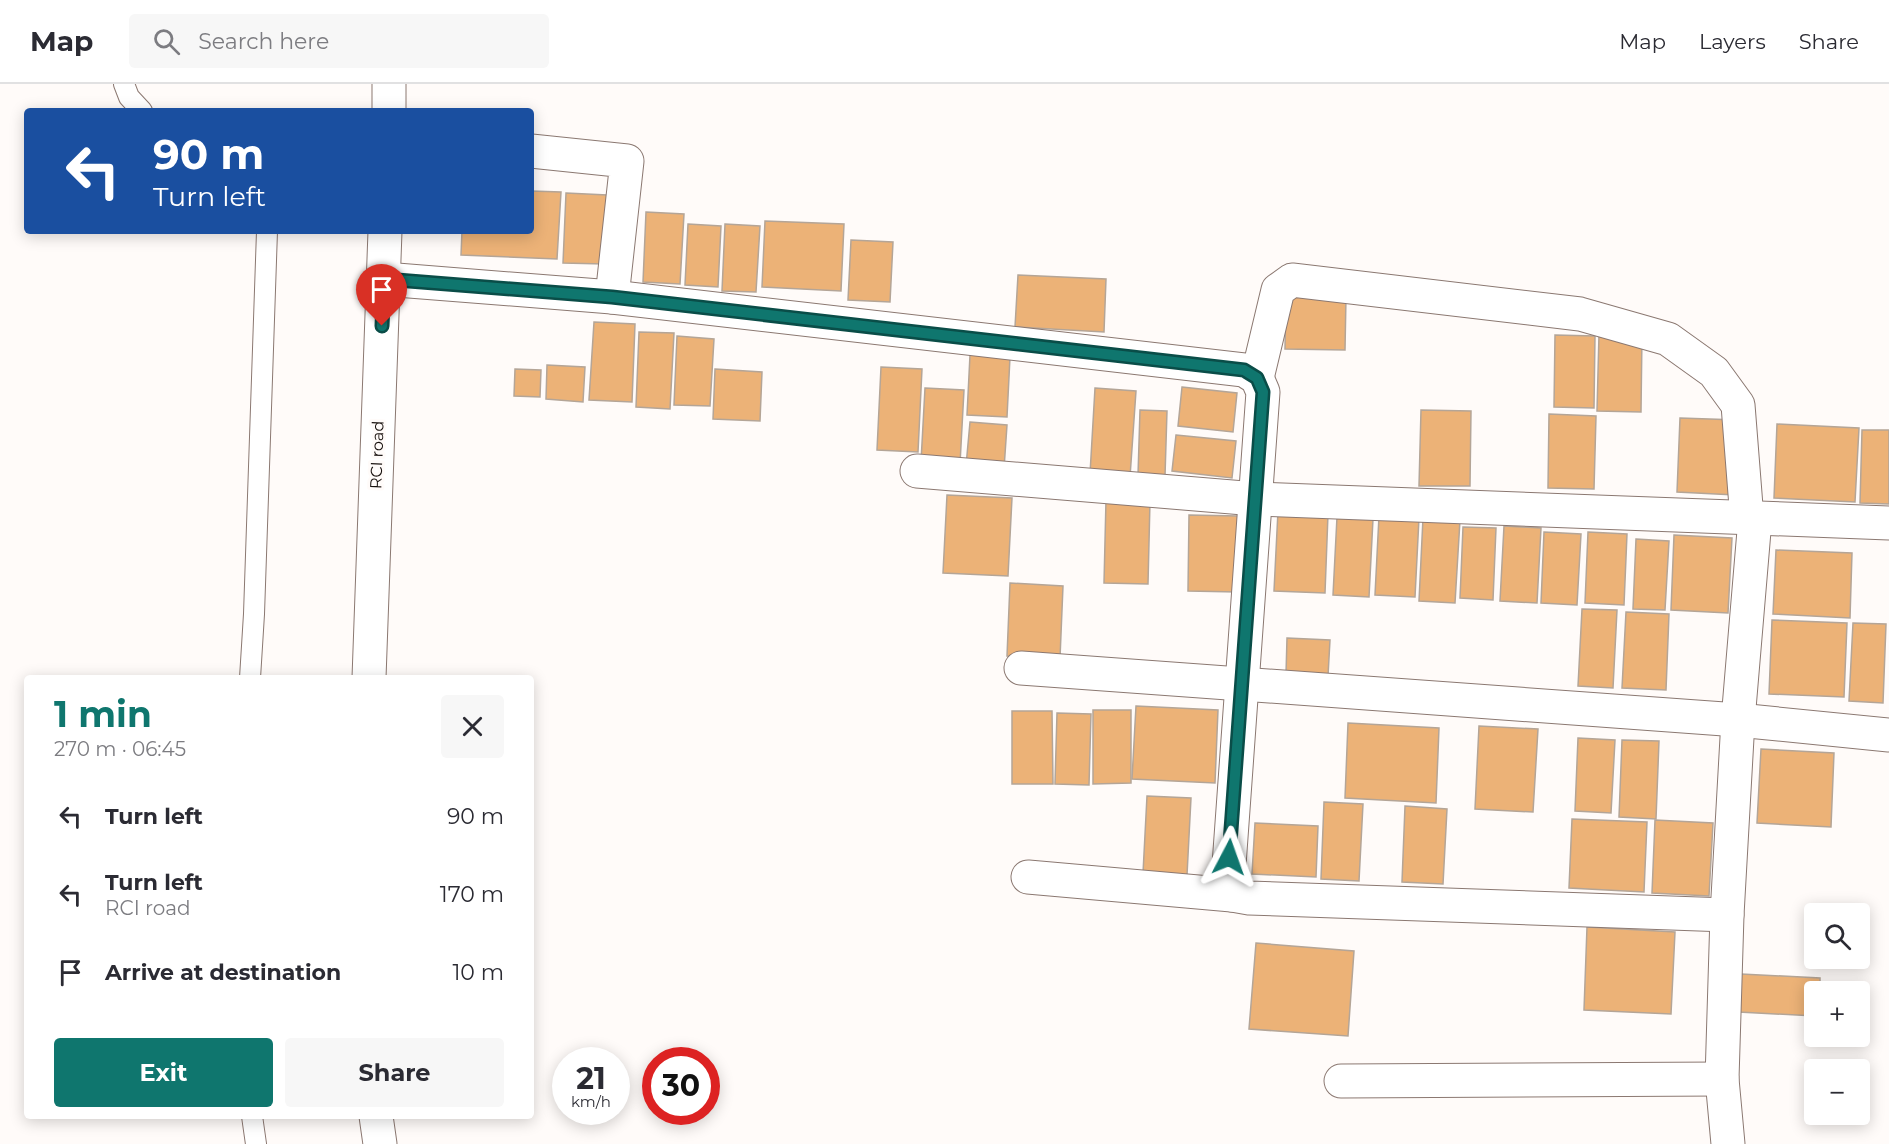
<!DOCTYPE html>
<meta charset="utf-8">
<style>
:root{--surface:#fff;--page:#f7f7f7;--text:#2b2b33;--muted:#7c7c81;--line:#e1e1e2;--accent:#0f766e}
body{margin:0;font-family:Montserrat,sans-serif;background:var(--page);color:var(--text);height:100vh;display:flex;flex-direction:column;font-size:22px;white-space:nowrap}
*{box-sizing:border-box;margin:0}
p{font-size:20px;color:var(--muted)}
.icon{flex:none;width:33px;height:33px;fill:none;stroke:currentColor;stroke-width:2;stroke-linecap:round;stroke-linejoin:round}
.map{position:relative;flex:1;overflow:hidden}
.sheet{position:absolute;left:24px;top:591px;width:510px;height:444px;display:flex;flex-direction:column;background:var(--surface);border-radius:6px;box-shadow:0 3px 15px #0003}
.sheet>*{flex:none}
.top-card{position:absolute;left:24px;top:24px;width:510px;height:126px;border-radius:6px;box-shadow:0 3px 15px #0003;background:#1a4fa0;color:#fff;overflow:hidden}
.fabs{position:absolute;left:1804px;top:819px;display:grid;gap:12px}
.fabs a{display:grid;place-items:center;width:66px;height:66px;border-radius:6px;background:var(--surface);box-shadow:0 3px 15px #0003;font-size:30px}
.speed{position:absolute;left:552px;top:963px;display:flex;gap:12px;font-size:30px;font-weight:700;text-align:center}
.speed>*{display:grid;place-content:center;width:78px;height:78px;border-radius:50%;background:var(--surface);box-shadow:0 3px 15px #0003;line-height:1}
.speed small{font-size:15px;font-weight:400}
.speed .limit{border:9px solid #d22;background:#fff;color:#111}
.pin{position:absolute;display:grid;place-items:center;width:51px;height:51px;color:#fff;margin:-62px -26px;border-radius:50% 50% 50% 0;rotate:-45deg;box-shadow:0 0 6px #0007}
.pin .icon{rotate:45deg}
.me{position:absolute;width:66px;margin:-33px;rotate:4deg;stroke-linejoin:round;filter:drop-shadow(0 0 4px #0008)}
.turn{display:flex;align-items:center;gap:21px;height:126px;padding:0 30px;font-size:27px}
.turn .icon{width:78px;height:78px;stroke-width:2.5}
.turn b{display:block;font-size:42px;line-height:51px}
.round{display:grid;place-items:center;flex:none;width:63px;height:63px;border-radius:6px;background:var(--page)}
.summary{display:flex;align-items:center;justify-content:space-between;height:102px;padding:0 30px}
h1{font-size:36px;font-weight:700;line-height:45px;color:var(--accent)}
.primary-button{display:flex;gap:12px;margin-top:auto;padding:12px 30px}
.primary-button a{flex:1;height:69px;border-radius:6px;background:var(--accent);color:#fff;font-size:24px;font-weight:700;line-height:69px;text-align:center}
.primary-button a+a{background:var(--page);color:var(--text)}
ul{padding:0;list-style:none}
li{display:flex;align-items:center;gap:18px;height:78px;padding:0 30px}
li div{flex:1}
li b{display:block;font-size:22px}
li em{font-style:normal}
header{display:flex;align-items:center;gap:36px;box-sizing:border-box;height:84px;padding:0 30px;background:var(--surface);border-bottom:2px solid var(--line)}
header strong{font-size:28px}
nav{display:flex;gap:33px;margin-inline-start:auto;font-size:21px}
.search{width:420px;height:54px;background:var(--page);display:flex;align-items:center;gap:15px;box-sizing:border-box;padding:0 21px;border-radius:6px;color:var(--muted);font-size:22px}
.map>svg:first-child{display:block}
</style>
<header>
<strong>Map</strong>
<div class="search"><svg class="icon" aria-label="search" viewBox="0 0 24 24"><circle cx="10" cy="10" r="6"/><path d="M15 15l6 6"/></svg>Search here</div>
<nav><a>Map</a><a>Layers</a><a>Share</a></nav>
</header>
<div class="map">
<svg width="1889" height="1060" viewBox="0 0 1889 1060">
<rect width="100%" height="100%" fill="#fffbf9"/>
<g fill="#ecb277" stroke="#b4a597" stroke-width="1.5">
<path d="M531 107 561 108 557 175 461 171 462 147H531Z"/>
<path d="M566 109 607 111 604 180 563 179Z"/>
<path d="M646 128 684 130 680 200 643 198Z"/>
<path d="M765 137 844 140 841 207 762 203Z"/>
<path d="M688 140 721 142 718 203 685 201Z"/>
<path d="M725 140 760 142 756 208 722 207Z"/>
<path d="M851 156 893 158 890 218 848 216Z"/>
<path d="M1018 191 1106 195 1104 248 1015 243Z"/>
<path d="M1286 212 1346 213 1345 266 1285 265Z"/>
<path d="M594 238 635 240 632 318 589 316Z"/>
<path d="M639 248 674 249 670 325 636 323Z"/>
<path d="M1599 250 1642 251 1641 328 1597 327Z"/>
<path d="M1555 251 1595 252 1594 324 1554 323Z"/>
<path d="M677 252 714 255 710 322 674 321Z"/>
<path d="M970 271 1010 273 1007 333 967 331Z"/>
<path d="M547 281 585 283 583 318 546 315Z"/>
<path d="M881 283 922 285 918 368 877 366Z"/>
<path d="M515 285 541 286 540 313 514 312Z"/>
<path d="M715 285 762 288 760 337 713 335Z"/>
<path d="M1182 303 1237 309 1233 348 1178 342Z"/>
<path d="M925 304 964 306 960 380 921 378Z"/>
<path d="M1095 304 1136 307 1130 393 1090 390Z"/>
<path d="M1140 326 1167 327 1165 392 1138 391Z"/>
<path d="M1421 326 1471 327 1470 402H1419Z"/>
<path d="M1549 330 1596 332 1594 405 1548 404Z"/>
<path d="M1680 334 1738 336 1735 411 1677 408Z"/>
<path d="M970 338 1007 341 1004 385 966 382Z"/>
<path d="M1777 340 1859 344 1855 418 1774 414Z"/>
<path d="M1862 346H1889V420L1860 419Z"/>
<path d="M1176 351 1236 357 1232 394 1172 387Z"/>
<path d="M947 411 1012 414 1008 492 943 489Z"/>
<path d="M1106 416 1150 417 1148 500 1104 499Z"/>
<path d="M1278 427 1328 430 1325 509 1274 507Z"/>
<path d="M1189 431 1238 432 1237 508 1188 507Z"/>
<path d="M1379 432 1419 434 1415 513 1375 511Z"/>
<path d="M1337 433 1373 435 1369 513 1333 511Z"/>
<path d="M1423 434 1460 436 1455 519 1419 517Z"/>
<path d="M1504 442 1541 444 1537 519 1500 517Z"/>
<path d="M1463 443 1496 444 1493 516 1460 514Z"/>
<path d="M1544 448 1581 450 1577 521 1541 519Z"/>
<path d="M1588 448 1627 450 1624 521 1585 519Z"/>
<path d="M1674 451 1732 454 1728 529 1671 526Z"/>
<path d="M1636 455 1669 457 1665 526 1633 525Z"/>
<path d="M1776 466 1852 469 1850 534 1773 530Z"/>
<path d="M1010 499 1063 502 1060 574 1007 572Z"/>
<path d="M1582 525 1617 526 1613 604 1578 602Z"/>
<path d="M1626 528 1669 530 1666 606 1622 604Z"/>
<path d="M1772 536 1847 539 1844 613 1769 610Z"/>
<path d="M1853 539 1886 540 1883 619 1849 617Z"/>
<path d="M1287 554 1330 556 1328 592 1286 590Z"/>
<path d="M1136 622 1218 626 1215 699 1132 695Z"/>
<path d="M1093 626H1131V699L1093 700Z"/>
<path d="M1012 627H1052L1053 700H1012Z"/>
<path d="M1057 629 1091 630 1089 701 1055 700Z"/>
<path d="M1348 639 1439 644 1436 719 1345 714Z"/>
<path d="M1479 642 1538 645 1533 728 1475 725Z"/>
<path d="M1578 654 1615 656 1611 729 1575 727Z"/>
<path d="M1622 656 1659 657 1656 735 1619 733Z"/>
<path d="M1761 665 1834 669 1831 743 1757 739Z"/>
<path d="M1147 712 1191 714 1187 791 1143 789Z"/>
<path d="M1324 718 1363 720 1359 797 1321 795Z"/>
<path d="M1405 722 1447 725 1443 800 1402 798Z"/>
<path d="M1572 735 1647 738 1644 808 1569 804Z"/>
<path d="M1655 736 1713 739 1709 812 1652 809Z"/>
<path d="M1255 739 1318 742 1316 793 1252 790Z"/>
<path d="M1587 843 1675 848 1671 930 1584 926Z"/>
<path d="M1256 859 1354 867 1348 952 1249 945Z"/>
<path d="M1741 890 1820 894V908H1815V932L1739 928Z"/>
</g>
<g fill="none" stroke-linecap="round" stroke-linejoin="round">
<defs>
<g id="lane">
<path d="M124 0 129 13 142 27"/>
<path d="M250 594 254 530 267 147"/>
<path d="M252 1032 256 1060"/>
</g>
<g id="street">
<path d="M531 67 627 77 612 213"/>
<path d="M384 195 612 213 1244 286 1257 294 1263 308 1228 795 1232 811 1249 814 1727 831"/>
<path d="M1257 294 1278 206 1292 196 1580 230 1668 255 1714 288 1738 321 1747 435"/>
<path d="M917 387 1256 415 1889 439"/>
<path d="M1021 584 1738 636 1889 651"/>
<path d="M1028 793 1232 811"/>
<path d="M1341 997 1722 995"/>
<path d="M1728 1060 1722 995 1727 831 1738 636 1755 435"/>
</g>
<g id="secondary">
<path d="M389 27V0"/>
<path d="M369 594 385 147"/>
<path d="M376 1032 380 1060"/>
</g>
</defs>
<use href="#lane" stroke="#8b7871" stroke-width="22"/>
<use href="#street" stroke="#8b7871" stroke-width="35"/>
<use href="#secondary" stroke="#8b7871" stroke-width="35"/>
<use href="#lane" stroke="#fff" stroke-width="20"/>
<use href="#street" stroke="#fff" stroke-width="33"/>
<use href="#secondary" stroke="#fff" stroke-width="33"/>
</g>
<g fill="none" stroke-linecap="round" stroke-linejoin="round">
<defs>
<path id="route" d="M382 242 384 195 612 213 1244 286 1257 294 1263 308 1229 773"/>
</defs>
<use href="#route" stroke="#0a4d48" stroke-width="15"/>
<use href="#route" stroke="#0f766e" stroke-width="10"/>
</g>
<g text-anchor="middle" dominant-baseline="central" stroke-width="6" stroke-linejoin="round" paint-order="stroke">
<g font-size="16" fill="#160f0c" stroke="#fffbf9">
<text transform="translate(377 371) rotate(-88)">RCI road</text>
</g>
</g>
</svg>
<div class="fabs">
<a><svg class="icon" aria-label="search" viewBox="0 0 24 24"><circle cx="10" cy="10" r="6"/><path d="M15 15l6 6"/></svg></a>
<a>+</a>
<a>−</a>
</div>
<div class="speed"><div>21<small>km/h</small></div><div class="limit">30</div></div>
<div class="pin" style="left:382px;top:242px;background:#d93025"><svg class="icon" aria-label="arrive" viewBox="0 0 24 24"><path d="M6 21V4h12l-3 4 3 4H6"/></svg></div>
<svg class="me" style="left:1229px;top:773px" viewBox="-20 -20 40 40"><path d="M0-17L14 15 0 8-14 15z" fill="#0f766e" stroke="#fff" stroke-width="4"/></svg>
<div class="top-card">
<div class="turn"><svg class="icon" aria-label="left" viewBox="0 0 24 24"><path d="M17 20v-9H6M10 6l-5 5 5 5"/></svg><div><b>90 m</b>Turn left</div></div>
</div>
<section class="sheet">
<div class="summary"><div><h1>1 min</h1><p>270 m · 06:45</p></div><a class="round"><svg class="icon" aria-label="close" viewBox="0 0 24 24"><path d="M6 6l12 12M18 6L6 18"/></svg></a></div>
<ul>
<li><svg class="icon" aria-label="left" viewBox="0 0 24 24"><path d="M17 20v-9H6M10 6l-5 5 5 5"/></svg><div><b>Turn left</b></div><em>90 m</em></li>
<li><svg class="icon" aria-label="left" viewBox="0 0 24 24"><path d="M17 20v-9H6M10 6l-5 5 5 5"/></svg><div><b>Turn left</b><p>RCI road</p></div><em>170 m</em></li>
<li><svg class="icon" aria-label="arrive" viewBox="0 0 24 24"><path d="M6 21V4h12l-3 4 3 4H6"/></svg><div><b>Arrive at destination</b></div><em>10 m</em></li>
</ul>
<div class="primary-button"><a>Exit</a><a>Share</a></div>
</section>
</div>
